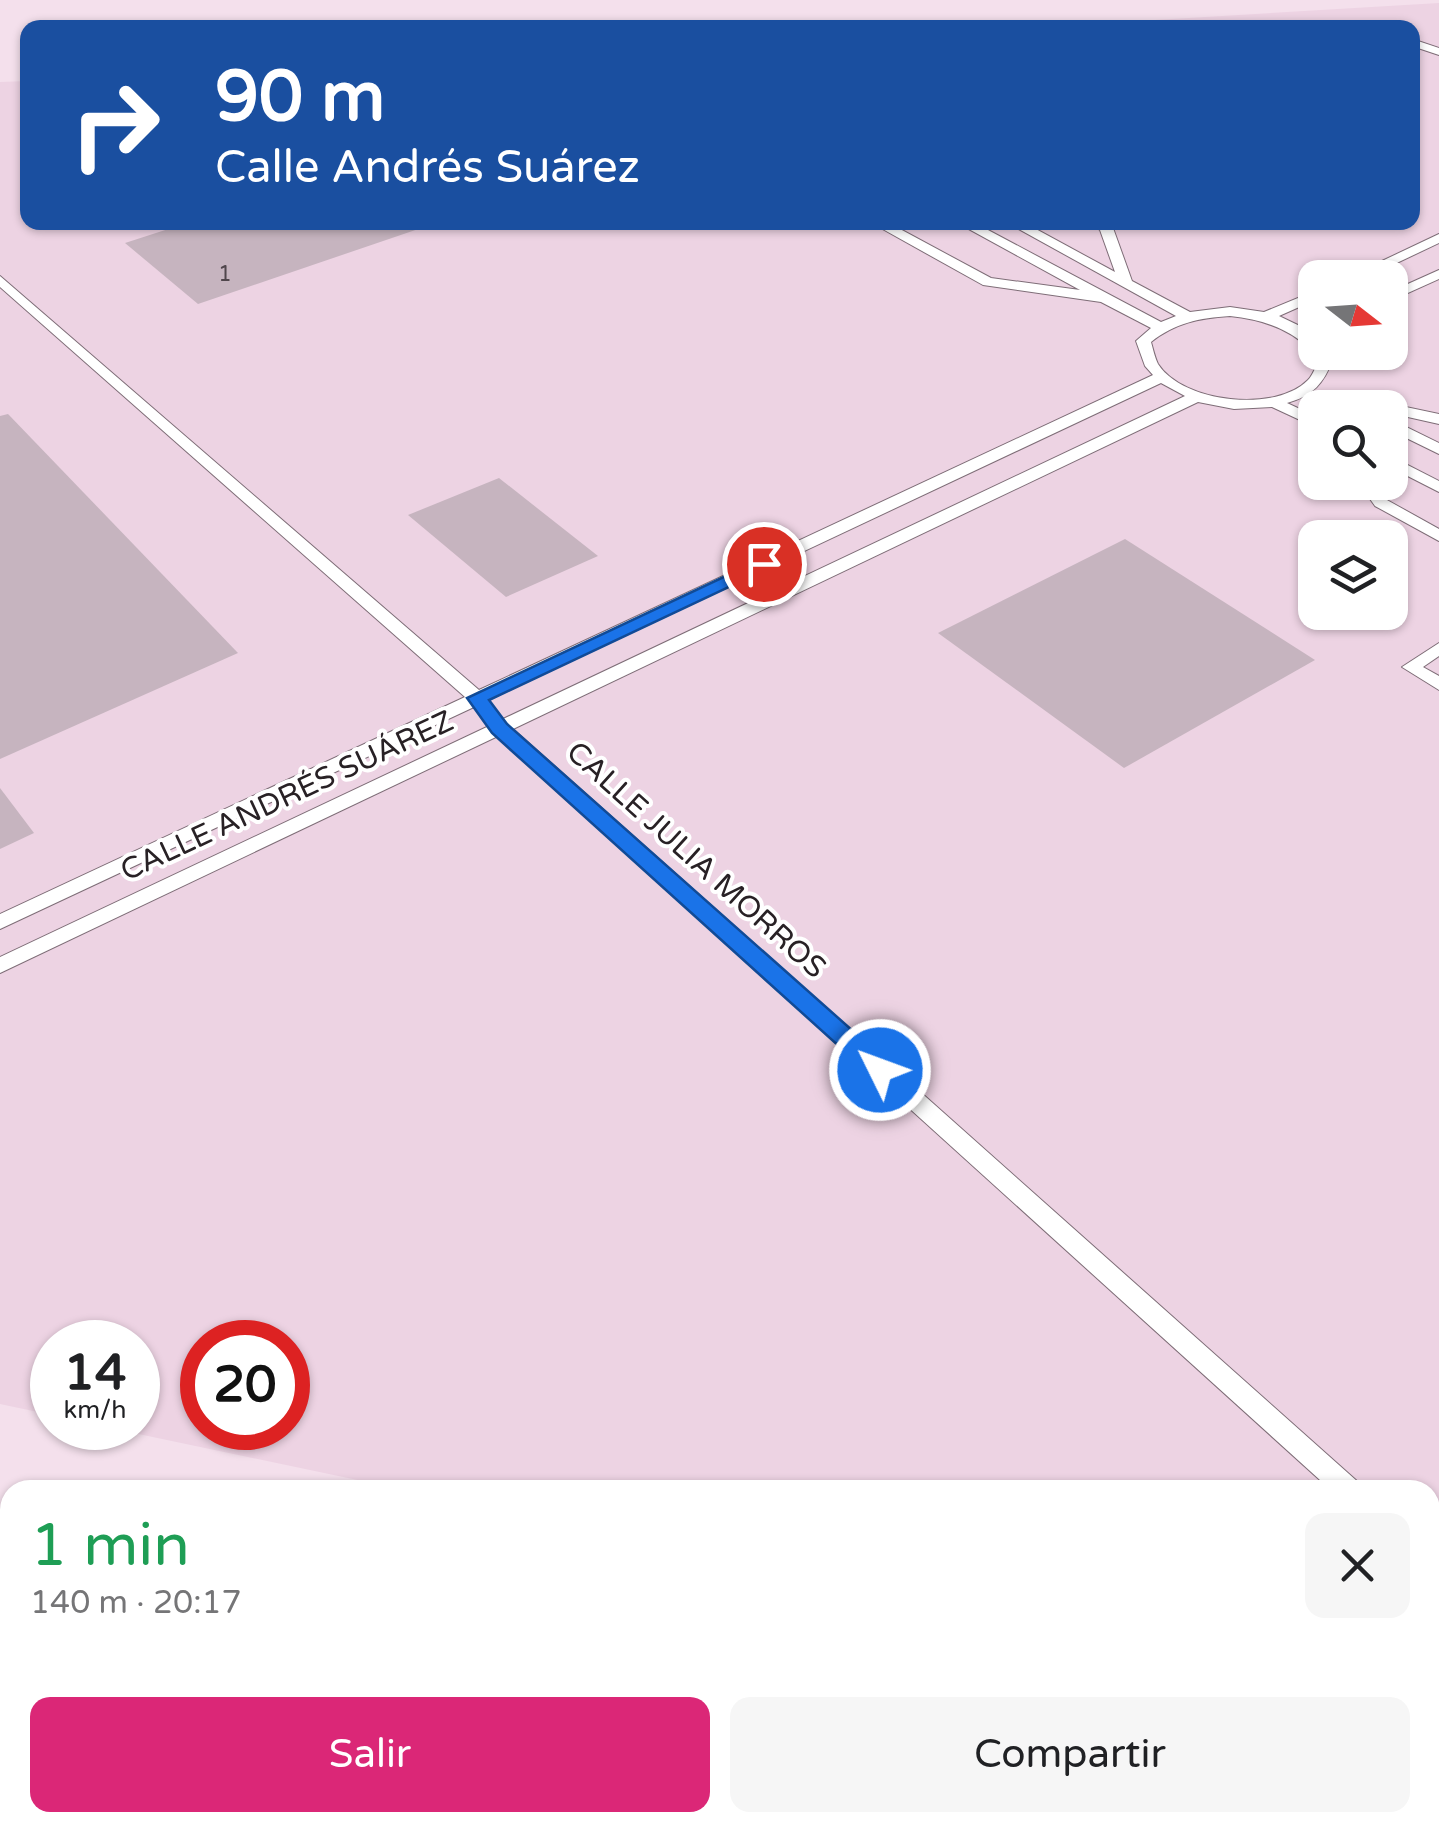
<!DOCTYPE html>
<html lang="es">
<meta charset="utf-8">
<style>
:root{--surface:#fff;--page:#f6f6f6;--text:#202124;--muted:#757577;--accent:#db2777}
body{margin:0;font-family:"Varela Round",sans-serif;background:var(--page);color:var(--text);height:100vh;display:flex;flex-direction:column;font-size:38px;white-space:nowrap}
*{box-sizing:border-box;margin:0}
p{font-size:32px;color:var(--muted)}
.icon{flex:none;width:55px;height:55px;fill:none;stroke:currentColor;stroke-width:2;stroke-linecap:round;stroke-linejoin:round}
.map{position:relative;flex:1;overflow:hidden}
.details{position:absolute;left:0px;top:1480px;width:1440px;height:352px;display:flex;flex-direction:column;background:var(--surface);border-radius:30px 30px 0 0;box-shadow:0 2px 8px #0004}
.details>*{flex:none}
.guide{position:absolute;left:20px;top:20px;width:1400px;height:210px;border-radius:20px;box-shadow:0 2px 8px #0004;background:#1a4fa0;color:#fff;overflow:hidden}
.needle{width:65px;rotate:107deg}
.fabs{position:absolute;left:1298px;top:260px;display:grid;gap:20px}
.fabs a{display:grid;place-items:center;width:110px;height:110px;border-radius:20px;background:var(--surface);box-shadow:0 2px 8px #0004;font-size:50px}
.speed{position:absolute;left:30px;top:1320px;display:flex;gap:20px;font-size:50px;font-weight:700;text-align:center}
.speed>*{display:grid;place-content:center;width:130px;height:130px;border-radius:50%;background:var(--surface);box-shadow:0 2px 8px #0004;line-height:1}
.speed small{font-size:25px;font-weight:400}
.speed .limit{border:15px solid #d22;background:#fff;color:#111}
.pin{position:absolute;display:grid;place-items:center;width:85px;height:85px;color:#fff;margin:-42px;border:5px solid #fff;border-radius:50%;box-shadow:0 2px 10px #0007}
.me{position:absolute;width:110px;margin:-55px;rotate:312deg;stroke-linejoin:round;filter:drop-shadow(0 0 8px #0008)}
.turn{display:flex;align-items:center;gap:35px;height:210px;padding:0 30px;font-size:45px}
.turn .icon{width:130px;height:130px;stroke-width:2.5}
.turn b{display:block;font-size:70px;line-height:85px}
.round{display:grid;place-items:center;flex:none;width:105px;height:105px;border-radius:20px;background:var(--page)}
.overview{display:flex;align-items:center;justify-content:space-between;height:170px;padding:0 30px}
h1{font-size:60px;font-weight:600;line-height:75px;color:#1e9e55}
.action{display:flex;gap:20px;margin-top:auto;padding:20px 30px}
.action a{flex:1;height:115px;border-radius:20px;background:var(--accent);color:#fff;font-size:40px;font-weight:600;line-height:115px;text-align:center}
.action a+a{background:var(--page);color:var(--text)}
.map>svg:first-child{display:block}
</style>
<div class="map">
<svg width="1439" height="1832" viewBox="0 0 1439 1832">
<rect width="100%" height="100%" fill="#f4e0ec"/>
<path fill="#edd3e3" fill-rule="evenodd" d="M1439 3V1709L1430 1707V1490H405L110 1428H138V1342H52V1415L0 1404V82L27 81 28 222H1412V28L1038 27ZM1315 278H1390V352H1315ZM1315 408H1390V482H1315ZM1315 538H1390V612H1315ZM202 1342H288V1428H202Z"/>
<g fill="#c6b4bf">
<path d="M190 222H436V223L198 304 125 243Z"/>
<path d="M8 414 238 653 0 759V416Z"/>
<path d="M499 478 598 556 506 597 408 515Z"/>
<path d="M1125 539 1315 660 1124 768 938 633Z"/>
<path d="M0 788 34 833 0 849Z"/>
</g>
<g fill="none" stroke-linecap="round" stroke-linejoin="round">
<defs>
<g id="service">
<path d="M1412 39 1439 48V55L1412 46Z"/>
<path d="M870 222H887L991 278 1080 290 956 222H973L1161 322 1176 316 1006 222H1023L1115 272 1100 230 1088 222H1105L1113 228 1132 281 1190 312 1230 307 1264 312 1315 291V300L1279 316 1304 328 1315 338V352H1328L1333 359C1324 383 1313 396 1287 403L1315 416V427L1272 407 1234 409 1198 402 513 729 1358 1482 1362 1490H1331L498 736 0 973V957L489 726 474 707 0 929V914L465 697 0 287V276L479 690 1153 375 1145 366 1136 341 1151 328 1101 302 983 285ZM1230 316C1268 320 1297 332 1319 359 1316 366 1313 375 1308 380 1276 413 1183 403 1158 364 1155 358 1153 349 1151 342 1175 323 1199 318 1230 316ZM1161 383 1185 396 503 719 488 700Z"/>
<path d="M1439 234V243L1365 278H1346Z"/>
<path d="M1439 270V279L1390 301V292Z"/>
<path d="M1335 392 1439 414V424L1390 413V408H1366L1330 399V393Z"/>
<path d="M1390 419 1439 443V454L1390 430Z"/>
<path d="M1390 456 1439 481V492L1390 467Z"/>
<path d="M1358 482H1374L1387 500 1439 529V541L1375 506Z"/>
<path d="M1439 643V656L1423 667 1439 676V690L1402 667Z"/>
<path d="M1430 1551 1439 1554V1583L1430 1580Z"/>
</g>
</defs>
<use href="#service" stroke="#7e6d77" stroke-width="2"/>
<use href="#service" fill="#fff" fill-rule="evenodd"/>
<defs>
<g id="rail">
<path d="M0 1547 10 1549"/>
<path d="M1251 1822 1294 1832"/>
</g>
</defs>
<use href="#rail" stroke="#6f636a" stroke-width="14"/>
<use href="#rail" stroke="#fff" stroke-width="10" stroke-dasharray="29" stroke-linecap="butt"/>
</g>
<path fill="#1a73e8" stroke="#114b97" stroke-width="2.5" d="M764 558 774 564 771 567 489 700 507 724 889 1063 892 1070 889 1076H872L492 733 467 698Z"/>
<g text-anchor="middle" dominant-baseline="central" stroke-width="8" stroke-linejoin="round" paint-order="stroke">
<g font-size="22" fill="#50464c">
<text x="225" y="274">1</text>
</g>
<g font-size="30" fill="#282125" stroke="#fff">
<text transform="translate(287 796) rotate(-25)">CALLE ANDRÉS SUÁREZ</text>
<text transform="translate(696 860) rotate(42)">CALLE JULIA MORROS</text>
</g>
</g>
</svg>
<div class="fabs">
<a><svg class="needle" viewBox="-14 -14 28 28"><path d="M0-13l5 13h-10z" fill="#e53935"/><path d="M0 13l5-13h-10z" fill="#757577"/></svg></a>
<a><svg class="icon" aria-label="search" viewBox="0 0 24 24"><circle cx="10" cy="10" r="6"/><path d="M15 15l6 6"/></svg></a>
<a><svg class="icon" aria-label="layers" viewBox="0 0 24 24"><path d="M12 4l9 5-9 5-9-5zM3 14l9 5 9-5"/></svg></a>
</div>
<div class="speed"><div>14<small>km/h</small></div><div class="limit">20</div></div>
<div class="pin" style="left:764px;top:564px;background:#d93025"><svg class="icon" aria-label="arrive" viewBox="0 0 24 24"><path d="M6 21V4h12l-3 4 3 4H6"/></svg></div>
<svg class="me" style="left:880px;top:1070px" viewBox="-20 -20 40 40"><circle r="17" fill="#1a73e8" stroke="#fff" stroke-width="3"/><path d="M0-11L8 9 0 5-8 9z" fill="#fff"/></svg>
<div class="guide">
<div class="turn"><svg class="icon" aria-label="right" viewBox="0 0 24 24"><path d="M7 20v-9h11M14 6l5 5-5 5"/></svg><div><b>90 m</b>Calle Andrés Suárez</div></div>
</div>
<section class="details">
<div class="overview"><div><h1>1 min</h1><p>140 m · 20:17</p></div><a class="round"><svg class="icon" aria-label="close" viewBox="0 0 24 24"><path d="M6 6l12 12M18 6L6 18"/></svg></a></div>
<div class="action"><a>Salir</a><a>Compartir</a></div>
</section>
</div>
